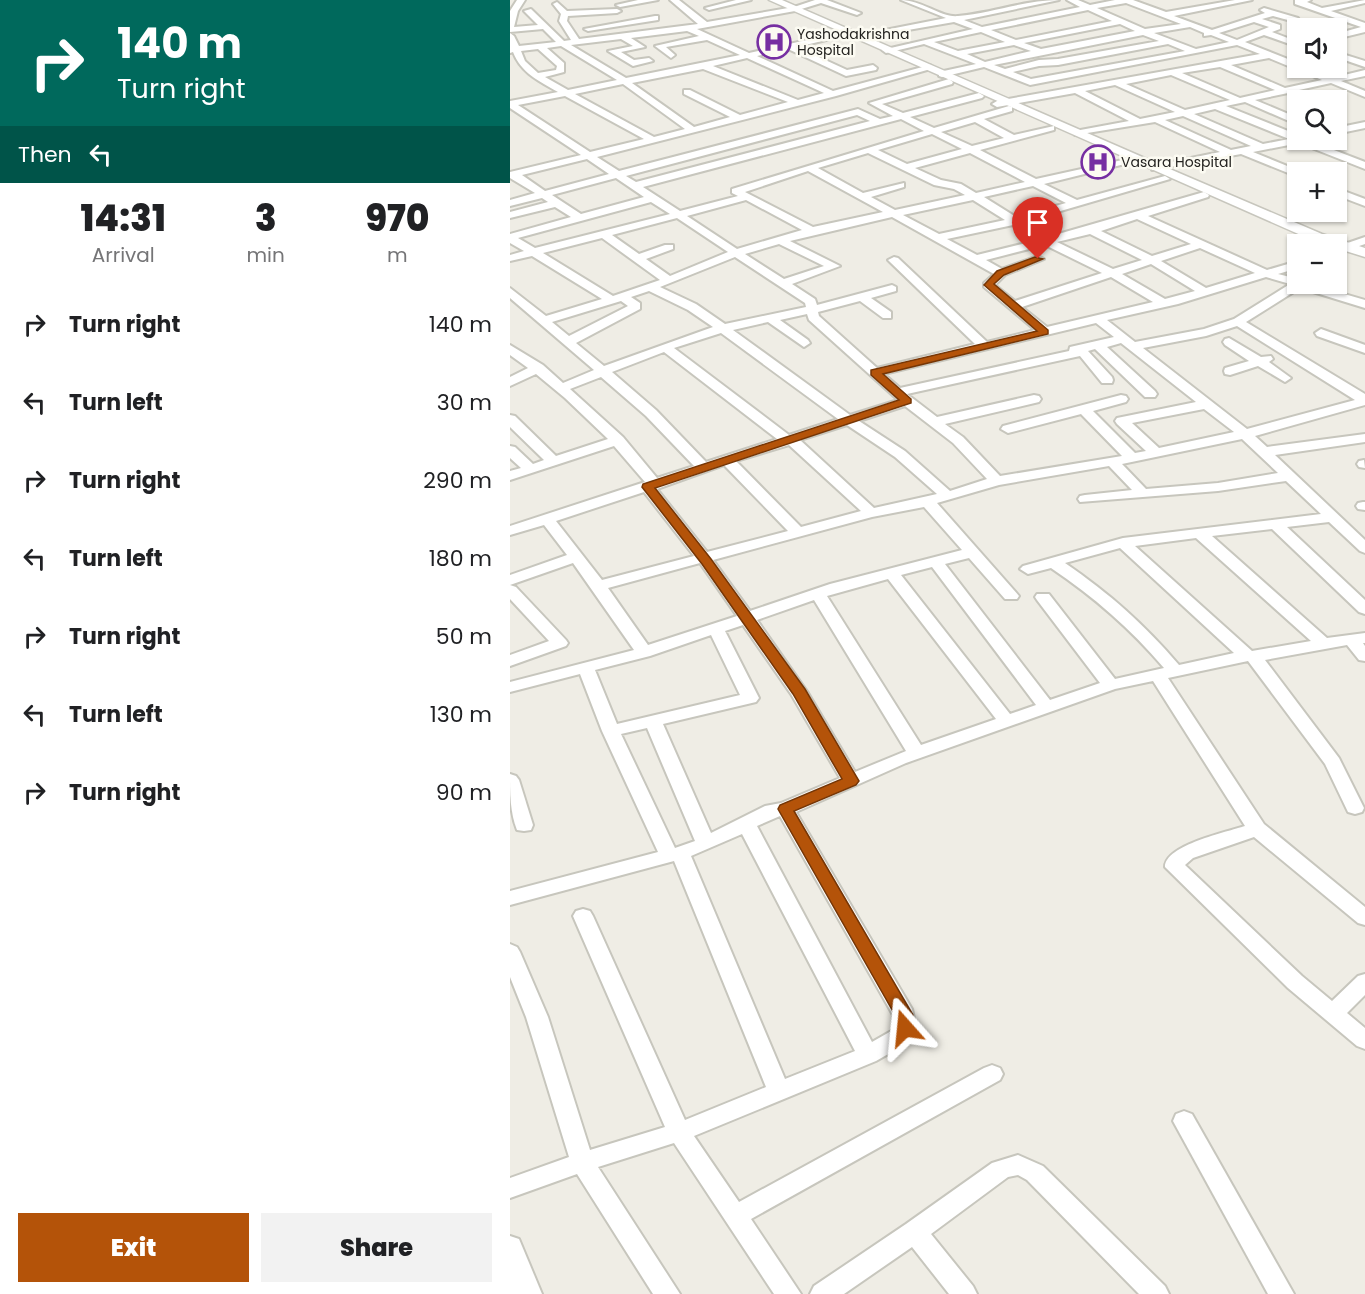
<!DOCTYPE html>
<meta charset="utf-8">
<style>
:root{--surface:#fff;--page:#f2f2f2;--text:#202124;--muted:#757577;--accent:#b45309}
body{margin:0;font-family:Poppins,sans-serif;background:var(--page);color:var(--text);height:100vh;display:flex;flex-direction:column;font-size:22px;white-space:nowrap}
*{box-sizing:border-box;margin:0}
p{font-size:20px;color:var(--muted)}
.icon{flex:none;width:33px;height:33px;fill:none;stroke:currentColor;stroke-width:2;stroke-linecap:round;stroke-linejoin:round}
.map{position:relative;flex:1;overflow:hidden}
.sheet{display:flex;flex-direction:column;background:var(--surface);width:510px}
.sheet>*{flex:none}
.banner{background:#00695c;color:#fff;overflow:hidden}
.tools{position:absolute;left:777px;top:18px;display:grid;gap:12px}
.tools a{display:grid;place-items:center;width:60px;height:60px;border-radius:0px;background:var(--surface);box-shadow:0 2px 4px #0004;font-size:30px}
.pin{position:absolute;display:grid;place-items:center;width:51px;height:51px;color:#fff;margin:-62px -26px;border-radius:50% 50% 50% 0;rotate:-45deg;box-shadow:0 0 6px #0007}
.pin .icon{rotate:45deg}
.me{position:absolute;width:66px;margin:-33px;rotate:342deg;stroke-linejoin:round;filter:drop-shadow(0 0 4px #0008)}
.turn{display:flex;align-items:center;gap:21px;height:126px;padding:0 18px;font-size:27px}
.turn .icon{width:78px;height:78px;stroke-width:2.5}
.turn b{display:block;font-size:42px;line-height:51px}
.then{display:flex;align-items:center;height:57px;padding:0 18px;background:#0003;gap:12px;font-size:22px}
.eta{display:flex;justify-content:space-evenly;align-items:center;height:102px;text-align:center}
.eta b{font-size:36px;font-weight:800;line-height:42px}
.action{display:flex;gap:12px;margin-top:auto;padding:12px 18px}
.action a{flex:1;height:69px;border-radius:0px;background:var(--accent);color:#fff;font-size:24px;font-weight:800;line-height:69px;text-align:center}
.action a+a{background:var(--page);color:var(--text)}
ul{padding:0;list-style:none}
li{display:flex;align-items:center;gap:18px;height:78px;padding:0 18px}
li div{flex:1}
li b{display:block;font-size:22px}
li em{font-style:normal}
main{display:flex;flex:1;min-height:0}
.map>svg:first-child{display:block}
</style>
<main>
<section class="sheet">
<div class="banner">
<div class="turn"><svg class="icon" aria-label="right" viewBox="0 0 24 24"><path d="M7 20v-9h11M14 6l5 5-5 5"/></svg><div><b>140 m</b>Turn right</div></div>
<div class="then">Then<svg class="icon" aria-label="left" viewBox="0 0 24 24"><path d="M17 20v-9H6M10 6l-5 5 5 5"/></svg></div>
</div>
<div class="eta">
<div><b>14:31</b><p>Arrival</p></div>
<div><b>3</b><p>min</p></div>
<div><b>970</b><p>m</p></div>
</div>
<ul>
<li><svg class="icon" aria-label="right" viewBox="0 0 24 24"><path d="M7 20v-9h11M14 6l5 5-5 5"/></svg><div><b>Turn right</b></div><em>140 m</em></li>
<li><svg class="icon" aria-label="left" viewBox="0 0 24 24"><path d="M17 20v-9H6M10 6l-5 5 5 5"/></svg><div><b>Turn left</b></div><em>30 m</em></li>
<li><svg class="icon" aria-label="right" viewBox="0 0 24 24"><path d="M7 20v-9h11M14 6l5 5-5 5"/></svg><div><b>Turn right</b></div><em>290 m</em></li>
<li><svg class="icon" aria-label="left" viewBox="0 0 24 24"><path d="M17 20v-9H6M10 6l-5 5 5 5"/></svg><div><b>Turn left</b></div><em>180 m</em></li>
<li><svg class="icon" aria-label="right" viewBox="0 0 24 24"><path d="M7 20v-9h11M14 6l5 5-5 5"/></svg><div><b>Turn right</b></div><em>50 m</em></li>
<li><svg class="icon" aria-label="left" viewBox="0 0 24 24"><path d="M17 20v-9H6M10 6l-5 5 5 5"/></svg><div><b>Turn left</b></div><em>130 m</em></li>
<li><svg class="icon" aria-label="right" viewBox="0 0 24 24"><path d="M7 20v-9h11M14 6l5 5-5 5"/></svg><div><b>Turn right</b></div><em>90 m</em></li>
</ul>
<div class="action"><a>Exit</a><a>Share</a></div>
</section>
<div class="map">
<svg width="855" height="1294" viewBox="0 0 855 1294">
<rect width="100%" height="100%" fill="#efede5"/>
<g fill="none" stroke-linecap="round" stroke-linejoin="round">
<defs>
<g id="minor">
<path d="M7 0H15L8 11 4 27 28 25 14 11 21 9 54 41 61 40 49 21 51 14 43 4 47 2 57 11 107 9 111 11 107 13 58 16 57 21 69 39 188 24 160 0H169L197 22 284 7 305 0H317L351 13 347 15 311 3 285 11 187 29 239 53 333 32V36L287 47 337 70 363 65 367 68 366 70 336 76 278 49 247 56 323 91 420 65 424 68 326 96 87 157 109 171 348 109 370 119 383 116 359 103 439 79 443 82 442 84 372 104 393 113 469 93 474 96 472 98 400 117 424 128 499 106 502 107V111L474 119 504 135 544 126V130L470 150 526 179 626 157 631 160 534 184 567 200 655 176 660 179 513 222 538 237 694 192 699 195 698 197 638 216 757 270 788 261V268L768 274 788 279V284H800L855 300V308L790 288 736 322 855 394V405L745 436 757 447 855 434V442L765 455 855 540V553L850 551 819 522 777 527 855 600V614L849 612 762 529 702 536 817 638 855 633V643H853L855 646V661L849 660 837 645 755 660 829 758 854 808 852 812 845 814 838 812 815 764 738 661 658 678 754 824 855 907V925L848 923 744 837 683 858 675 865 792 976 822 1001 848 976 855 974V995L837 1013 855 1028V1049L847 1046 778 988 655 867C655 845 717 832 735 826L643 681 605 689 396 763 286 812 402 1009 406 1028 399 1042 366 1061 184 1136 229 1202 474 1068 482 1065 490 1068 493 1074 490 1080 241 1219 291 1294H264L164 1143 88 1167 170 1294H143L67 1174 0 1198V1178L59 1157 16 1017 0 977V944L7 947 10 952 38 1017 80 1150 155 1127 63 916 66 911 73 909 80 911 83 916 175 1120 256 1087 164 861 0 905V891L148 852 92 731 70 674 0 692V682L124 650 63 563 0 585V575L57 555 34 525 0 535V526L135 482 104 446 0 480V471L11 468 0 458V446L5 447 23 464 34 460 0 427V415L5 416 46 456 98 439 55 398 26 374 0 386V377L18 368 0 355V345L33 365 53 383 84 370 0 298V288L36 316 92 299 22 256 0 261V255L14 251 0 243V234L61 217 45 207 0 218V212L38 202 32 198 0 206V200L25 193 0 178V172L71 155 0 108V101L48 92C29 81 11 73 3 52L0 53V33L4 36 9 46 46 42 33 29 0 32V11ZM177 31 189 36 145 46 161 58 165 55 156 47 197 40 230 55 116 78 61 45 111 39 123 46 98 51 123 66 143 61 139 58 124 60 111 52 135 47 121 38ZM51 46 107 80 58 90 35 77 54 72V63L37 48ZM28 49 47 66 46 70 28 73 15 61 11 51ZM237 58 314 93 288 100 203 66ZM193 69 278 102 230 115 180 90H174V94L220 117 184 127 122 83ZM113 84 175 129 144 137 65 94ZM55 96 134 139 80 152 8 105ZM347 115 360 121 126 182 116 176ZM391 119 414 131 222 189V193L228 196 170 211 133 187ZM465 122 494 138 462 146 431 132ZM422 134 452 149 397 164 368 150ZM358 153 424 185 444 189 455 195 385 210 361 197 394 187V183L353 193 308 168ZM460 153 515 182 466 193 451 184 431 180 405 168ZM77 159 99 174 35 191 12 175ZM298 171 373 212 303 227 235 192ZM106 178 134 197 71 214 42 195ZM523 186 556 203 506 217 474 197ZM236 200 292 230 227 249 177 216ZM463 200 495 220 429 234 393 215ZM141 202 160 214 25 248 8 238ZM382 217 484 274 474 283V287L525 330 477 342 388 258 384 257 378 260 380 262 465 344 367 368 309 316 308 312 350 301 373 318H381V312L361 298 386 291V287L382 285 307 305 305 299 282 284 330 266 280 241ZM167 218 218 252 160 276 136 259 163 249V245H155L129 254 102 235ZM627 219 681 244 642 256 591 231ZM503 225 528 240 467 255 437 239ZM580 234 632 260 603 269 547 242ZM92 238 150 280 103 296 33 253ZM269 244 314 266 274 279 235 254ZM535 245 592 273 505 301 485 285 495 275 534 259 528 256 492 269 476 260ZM690 248 745 273 696 288 651 261ZM225 257 295 303 296 307 215 324 186 304 150 287ZM641 264 685 291 655 299 612 274ZM601 277 643 302 537 327 512 307ZM756 277 780 284 724 319 694 329 625 342 597 320 668 304ZM139 291 178 310 203 327 94 366 66 343 130 309V303L121 297ZM111 301 118 306 59 336 42 322ZM297 314 299 320 388 400 340 415 223 330 258 322 294 347 300 343 298 340 270 320ZM586 323 604 337 560 347 559 351 390 388 374 374ZM727 326 845 400 737 429 633 348 696 336ZM211 333 328 419 279 435 164 348ZM611 343 686 402 607 418 605 421 607 424 636 451 625 453 583 411 616 402 618 399 616 396 611 395 493 426 491 429 498 433 571 414 612 456 490 476 453 437 435 424 529 402 531 399 529 396 524 395 427 417 397 394 570 356 592 383H602L603 380 602 377 578 351 585 349 635 397H645L647 394 645 391 597 347ZM154 352 267 439 196 462 146 410 102 372ZM91 377 136 416 184 466 147 478 113 437 60 389ZM395 406 443 443 477 479 440 491 395 451 349 421ZM694 409 724 432 649 448 622 423ZM337 425 385 457 427 494 364 508 290 440ZM732 439 768 473 708 483 636 489 612 464ZM279 445 351 511 291 527 226 461ZM214 465 278 531 197 552 147 489ZM599 466 622 490 575 495 570 496 568 499 570 502 708 491 776 481 811 514 613 538 513 566 510 569 518 574 541 568C584 597 620 628 654 668L605 679 539 594H527L525 597 527 600 590 683 540 700 435 564 459 558 495 599H507L509 596 427 503 489 485ZM134 492 184 556 92 580 46 521ZM414 507 452 550 320 584 240 611 203 560 362 517ZM686 538 801 641 742 651 625 546ZM610 548 724 653 669 665C634 624 600 594 555 563ZM190 563 227 616 138 645 98 588ZM422 567 526 705 500 714 391 575ZM378 579 486 719 411 745 317 596ZM304 600 396 751 345 772 298 693 247 620ZM233 625 281 694 330 778 271 803 255 806 201 833 153 724 246 702 249 698 215 631ZM201 635 230 695 107 724 85 670 140 656ZM137 728 185 841 165 848 111 734ZM270 816 383 1015V1030L362 1042 247 826ZM232 834 345 1051 275 1079 181 856Z"/>
<path d="M128 0H148L110 7 106 5Z"/>
<path d="M226 0H241L199 10 195 8Z"/>
<path d="M391 0C411 0 432 18 448 16 482 13 515 0 549 0L454 20 472 27 570 7 557 0H568L580 5 605 0H623L656 12 725 0H742L664 16 702 30 755 13 750 10 754 8 788 18 789 20 785 22 763 16 752 19 770 25V29L762 32 788 42V47L754 35 735 42 788 63V68H797L822 78 855 70V76L831 81 855 91V97L821 83 789 90 810 100H799L778 93 745 100 788 118V125L735 102 716 106 788 135V140H798L855 162V169L789 143 743 152 792 172H788V177L731 154 642 170V166L710 152 645 122 565 135V131L619 121 565 93 487 107 482 104 487 101 750 54 727 45 520 85 474 67 432 77 429 76V72L466 64 414 44 376 53 372 50 463 29 444 22 375 34V30L436 18ZM616 3 671 24 635 29 587 8ZM578 10 602 21 506 40 481 30ZM744 22 759 27 727 40 709 33ZM610 24 625 31 531 49 514 43ZM680 27 694 33V36L701 35 719 42 686 49 644 33ZM471 32 495 42 448 51 424 42ZM633 35 649 41 548 59 529 60 495 69 484 65ZM658 44 675 51 521 79 503 72 529 66 548 65ZM504 45 521 51 475 62 457 54ZM759 58 812 80 775 88 721 65ZM710 67 765 90 730 98 672 73ZM661 75 720 100 675 110 616 84ZM605 85 665 112 630 119 575 91ZM705 109 779 139 753 144 684 114ZM673 116 741 146 721 150 655 120Z"/>
<path d="M785 0H801L797 2 812 8 855 0V3L821 11 855 23V32L826 39V34L851 27 785 4Z"/>
<path d="M145 16H148V20L78 31 74 29Z"/>
<path d="M826 52 855 61V67L826 57Z"/>
<path d="M855 122V128L826 134V128Z"/>
<path d="M826 188 855 199V206L826 195Z"/>
<path d="M855 237V244L826 254V247Z"/>
<path d="M811 329 855 345V353L807 336 805 333Z"/>
<path d="M719 338 751 357 761 356 763 359 759 362 781 378 775 382 748 366 720 375 715 374 714 371 715 368 739 361 715 345 713 342 715 339Z"/>
<path d="M854 460 855 468 849 467 847 464 849 461Z"/>
<path d="M853 502H855V510L848 509 846 506 848 503Z"/>
<path d="M0 585 6 587 56 640 58 643 56 646 0 666V655L39 641 0 599Z"/>
<path d="M0 774 6 776 9 780 23 825 21 830 14 831 7 830C0 813 0 793 0 774Z"/>
<path d="M674 1111 682 1114 784 1294H758L663 1121 666 1114Z"/>
<path d="M508 1155 533 1166 655 1286 659 1294H629L517 1180 508 1175 498 1177 421 1234 463 1286 467 1294H439L402 1247 334 1294H300L304 1286 396 1224 482 1163Z"/>
<path d="M0 1236 9 1239 32 1294H0Z"/>
</g>
<path id="major" d="M259 0H272L669 173 812 234 855 248V257L826 248V244H816L802 240Z"/>
</defs>
<use href="#minor" stroke="#c7c6bd" stroke-width="4"/>
<use href="#major" stroke="#c7c6bd" stroke-width="3"/>
<use href="#minor" fill="#fff" fill-rule="evenodd"/>
<use href="#major" fill="#fff" fill-rule="evenodd"/>
</g>
<path fill="#b45309" stroke="#753606" stroke-width="1.5" d="M525 257 533 259 494 275 484 284 538 330V334L373 374 401 399V403L145 488 201 559 295 689 349 781 346 785 284 811 403 1015 404 1028 401 1033 395 1035 388 1033 385 1015 268 809 270 805 332 779 283 694 192 564 132 487 133 484 389 400 361 375V370L527 331 474 285 487 271Z"/>
<defs>
<symbol id="hospital-ring" viewBox="-11 -11 22 22"><circle r="9.5" fill="#fcfbf2" stroke="#762fa2" stroke-width="1.5"/><path d="M-5-5h3v3.5h4V-5h3V5h-3V1.5h-4V5h-3Z" fill="#762fa2"/></symbol>
</defs>
<g fill-rule="evenodd">
<use href="#hospital-ring" x="245" y="23" width="38" height="38"/>
<use href="#hospital-ring" x="569" y="143" width="38" height="38"/>
</g>
<g text-anchor="middle" dominant-baseline="central" stroke-width="5" stroke-linejoin="round" paint-order="stroke">
<g font-size="14" fill="#242320" stroke="#fcfbf2" text-anchor="start">
<text x="287" y="34">Yashodakrishna<tspan x="287" dy="16">Hospital</tspan></text>
<text x="611" y="162">Vasara Hospital</text>
</g>
</g>
</svg>
<div class="tools">
<a><svg class="icon" aria-label="sound" viewBox="0 0 24 24"><path d="M4 9h4l5-4v14l-5-4H4zM17 9q2 3 0 6"/></svg></a>
<a><svg class="icon" aria-label="search" viewBox="0 0 24 24"><circle cx="10" cy="10" r="6"/><path d="M15 15l6 6"/></svg></a>
<a>+</a>
<a>−</a>
</div>
<div class="pin" style="left:528px;top:259px;background:#d93025"><svg class="icon" aria-label="arrive" viewBox="0 0 24 24"><path d="M6 21V4h12l-3 4 3 4H6"/></svg></div>
<svg class="me" style="left:395px;top:1028px" viewBox="-20 -20 40 40"><path d="M0-17L14 15 0 8-14 15z" fill="#b45309" stroke="#fff" stroke-width="4"/></svg>
</div>
</main>
